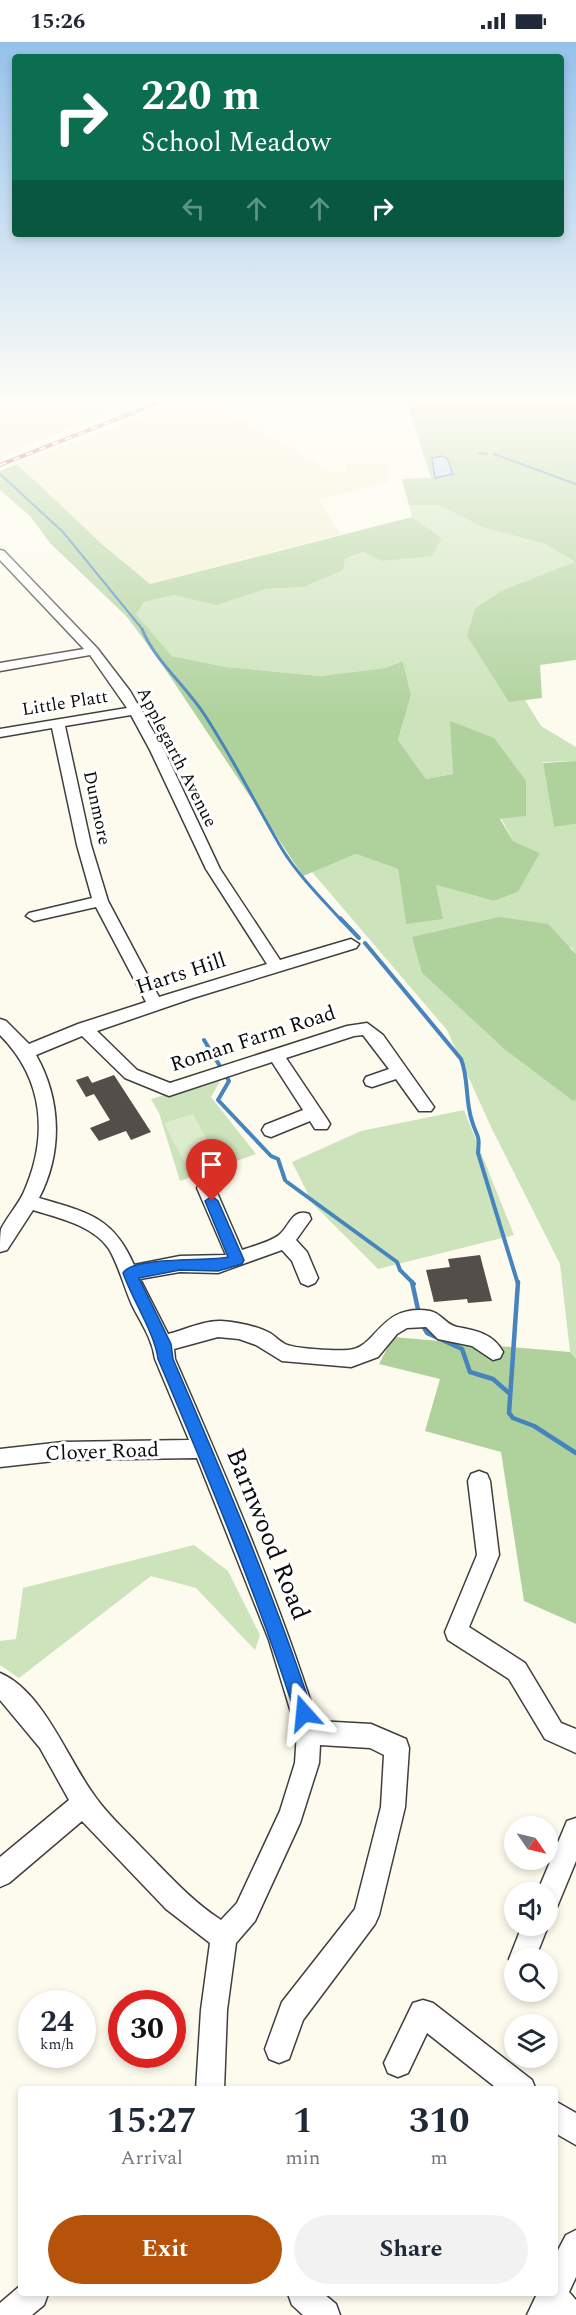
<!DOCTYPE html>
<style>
:root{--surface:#fff;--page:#f2f2f3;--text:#1f2937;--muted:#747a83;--accent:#b45309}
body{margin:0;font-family:Spectral,serif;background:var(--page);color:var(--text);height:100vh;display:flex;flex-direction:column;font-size:22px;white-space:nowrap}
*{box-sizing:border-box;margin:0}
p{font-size:20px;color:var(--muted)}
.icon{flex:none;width:33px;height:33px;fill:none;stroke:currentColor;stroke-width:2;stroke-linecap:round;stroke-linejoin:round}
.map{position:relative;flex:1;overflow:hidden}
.drawer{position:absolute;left:18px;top:2044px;width:540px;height:210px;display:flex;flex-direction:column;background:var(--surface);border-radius:6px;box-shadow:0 3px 9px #0003}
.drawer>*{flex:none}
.guide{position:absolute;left:12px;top:12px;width:552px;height:183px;border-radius:6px;box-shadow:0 3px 9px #0003;background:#0b6e4f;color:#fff;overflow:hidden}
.needle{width:39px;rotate:124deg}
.buttons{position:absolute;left:504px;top:1774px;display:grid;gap:12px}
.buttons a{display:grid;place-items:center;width:54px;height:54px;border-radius:50%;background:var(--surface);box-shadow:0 3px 9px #0003;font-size:30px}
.speed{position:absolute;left:18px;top:1948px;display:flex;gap:12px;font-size:30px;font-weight:700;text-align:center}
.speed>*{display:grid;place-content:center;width:78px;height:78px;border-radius:50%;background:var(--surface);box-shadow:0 3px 9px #0003;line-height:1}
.speed small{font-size:15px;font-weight:400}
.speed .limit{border:9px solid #d22;background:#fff;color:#111}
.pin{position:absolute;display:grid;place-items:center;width:51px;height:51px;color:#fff;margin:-62px -26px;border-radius:50% 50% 50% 0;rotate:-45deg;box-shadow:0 0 6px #0007}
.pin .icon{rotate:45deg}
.me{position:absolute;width:66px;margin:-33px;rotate:342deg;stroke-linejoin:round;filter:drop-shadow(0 0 4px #0008)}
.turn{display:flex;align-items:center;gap:21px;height:126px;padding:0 30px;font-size:27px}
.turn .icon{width:78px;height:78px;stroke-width:2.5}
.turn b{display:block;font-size:42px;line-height:51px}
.lanes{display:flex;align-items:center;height:57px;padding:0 30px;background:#0003;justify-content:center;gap:30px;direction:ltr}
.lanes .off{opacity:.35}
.eta{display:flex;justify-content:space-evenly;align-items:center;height:102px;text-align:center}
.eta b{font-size:36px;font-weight:700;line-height:42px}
.button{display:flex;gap:12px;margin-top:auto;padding:12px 30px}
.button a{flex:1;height:69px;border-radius:36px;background:var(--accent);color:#fff;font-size:24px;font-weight:700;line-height:69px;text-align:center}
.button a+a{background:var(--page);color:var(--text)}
.status{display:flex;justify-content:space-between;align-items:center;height:42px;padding:0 30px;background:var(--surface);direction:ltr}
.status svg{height:16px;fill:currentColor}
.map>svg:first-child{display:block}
</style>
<div class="status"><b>15:26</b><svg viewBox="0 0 49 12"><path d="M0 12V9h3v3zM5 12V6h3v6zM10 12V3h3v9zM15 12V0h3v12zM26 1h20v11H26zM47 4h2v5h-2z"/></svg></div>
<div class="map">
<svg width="576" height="2273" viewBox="0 0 576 2273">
<rect width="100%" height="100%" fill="#fdfbed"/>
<g fill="#f0f0d0">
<path d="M0 357H143L1 415Z"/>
<path d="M188 357H204L337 432 346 429 347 421 388 422 387 441 318 458 341 492 150 542 103 503 17 422Z"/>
</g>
<g fill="#cce3bb">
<path d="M409 463H439L482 485 545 502 576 521 501 549 509 659 525 658 541 684 576 705V719L543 720 554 785 576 782V912L571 905 422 931 504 1007 573 1059 576 1058V1317L570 1310 560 1222 492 1087 447 988 312 830 356 812 398 827 406 881 436 843 494 859 518 850 540 811 513 799 451 679 453 732 426 737 398 698 411 653 403 619 385 626 320 634 226 625 172 614 136 572 143 560 174 553 216 562 268 547 303 545 345 517 364 510 381 519 442 496 412 475Z"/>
<path d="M222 1036 211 1055 256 1112 180 1139 159 1071 151 1057Z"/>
<path d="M464 1068 514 1193 378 1227 313 1162 292 1120 361 1089Z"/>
<path d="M194 1503 228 1529 260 1593 255 1608 196 1546 151 1534 19 1636 0 1623V1599L16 1597 23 1546Z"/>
</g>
<g fill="#afd29c">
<path d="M406 357H576V618L540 623 542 656 509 660 467 594 475 567 501 549 575 520 545 502 482 485 439 463H409L402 437 431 436Z"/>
<path d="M17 422 103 503 150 542 412 475 442 496 432 514 381 519 363 510 345 517 343 528 303 545 267 547 216 563 174 553 144 560 136 572 172 614 226 625 320 634 385 626 403 619 411 653 398 698 426 737 453 732 450 679 494 696 526 739V774L500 777 513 799 540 811 518 850 494 859 436 843 443 877 406 882 398 827 356 812 303 834 159 618 127 575 50 501 30 474 0 448V429Z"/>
<path d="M576 719V782L554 785 543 721Z"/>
<path d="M499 875 548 882 576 912V1058L573 1059 504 1007 422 931 412 895Z"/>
<path d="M393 1295 570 1310 576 1317V1582L524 1559 501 1410 425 1389 440 1337 379 1322Z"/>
</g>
<path fill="#ddeccc" d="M193 1072 214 1111 184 1120 164 1081Z"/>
<path fill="#b8d5ef" stroke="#4783bd" stroke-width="1.5" d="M442 414 447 416 453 432 435 436 432 416Z"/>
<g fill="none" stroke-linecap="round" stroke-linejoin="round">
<g stroke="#4783bd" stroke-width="2">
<path d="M479 411 487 412"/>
<path d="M494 412 576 442"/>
<path d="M0 432 63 490 143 588"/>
</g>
<path stroke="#4783bd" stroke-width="3" d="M142 587C155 619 185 643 204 672 233 716 256 763 282 807 298 833 321 856 341 878"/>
<g stroke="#4783bd" stroke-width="4">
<path d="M340 876 359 896"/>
<path d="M365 901 461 1017C469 1037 465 1059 472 1079 477 1096 480 1091 478 1111L518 1242"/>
<path d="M204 998 229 1039 218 1058 271 1114 278 1117 285 1138"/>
<path d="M287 1140 397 1220 400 1228 414 1242"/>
</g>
<g stroke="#4783bd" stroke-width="4.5">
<path d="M412 1240 419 1272"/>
<path d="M518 1240 509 1371 513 1376 534 1384 576 1411"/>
<path d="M422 1282 427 1291 462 1307 470 1330 493 1337 509 1351"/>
</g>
</g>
<g fill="#534e4a">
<path d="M114 1033 151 1090 131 1098 126 1089 99 1099 90 1086 110 1078 94 1052 86 1055 76 1038 88 1034 92 1041Z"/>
<path d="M480 1213 492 1259 468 1261 467 1257 434 1260 426 1228 450 1225 448 1217Z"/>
</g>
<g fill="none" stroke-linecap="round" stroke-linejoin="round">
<defs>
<g id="minor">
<path d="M0 508 4 509 97 606 130 649 164 708 220 827 280 918 351 897 359 902 356 906 193 956 97 989 137 1028 170 1041 347 984 367 981 383 993 434 1065 431 1069H419L396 1037 372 1045 366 1043 364 1039 366 1035 389 1027 363 993 354 994 286 1016 327 1077 330 1082 327 1087H315L310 1079 271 1095 265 1093 262 1088 265 1083 303 1068 272 1020 169 1054 125 1036 82 994 36 1013C61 1057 63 1110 39 1156 86 1170 113 1174 134 1223L180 1214 226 1213 197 1146 200 1141H212L215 1146 242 1208C253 1204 270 1200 279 1193 290 1184 292 1166 309 1172L311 1177 296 1198 307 1210 318 1236 315 1241 308 1244 301 1241 292 1219 282 1208 218 1231 180 1230 140 1237 168 1292C184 1288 205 1278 221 1279 237 1280 256 1284 270 1291 275 1294 279 1299 285 1302 295 1307 336 1309 348 1308 377 1307 379 1261 430 1269 441 1271 446 1283 457 1285 475 1288 494 1292 503 1310L500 1316 493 1318 472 1304 438 1297 426 1285 407 1286 397 1292 378 1315 351 1325 282 1319 256 1303 239 1297 218 1295 174 1307 175 1317C227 1436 278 1555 317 1679L371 1682 406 1697 409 1706 405 1765 379 1873 375 1882 303 1978 289 2017 279 2021 269 2017 265 2007 282 1960 355 1867 381 1765 384 1713 370 1706 320 1703 319 1721 300 1781 255 1879 236 1901 227 1968 224 2048H196L201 1968 210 1901 166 1867 82 1779 9 1841 0 1845V1815L69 1758 40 1706 0 1658V1631C43 1649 68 1718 94 1753 107 1772 125 1788 140 1804 166 1830 190 1858 221 1878L237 1861 280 1769 295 1721 297 1690 269 1598 197 1416 63 1418 0 1425V1407L63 1400 189 1398 155 1317C152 1296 141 1281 132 1263 124 1245 119 1224 109 1207 93 1183 58 1176 33 1168L7 1208 0 1210C0 1204 0 1193 1 1187 7 1175 17 1164 23 1152 49 1095 44 1037 0 993V977L6 979 29 1002 78 982 146 960 96 865 34 879 26 874 29 871 92 856 77 803 52 686 0 695V687L127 666 90 613 0 629V621L84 607 0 518ZM131 673 150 708 206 827 267 922 159 955 108 859 91 803 65 684Z"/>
<path d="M479 1429 487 1432 490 1439 499 1513 469 1585 525 1621 561 1681 576 1687V1711L545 1697 509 1637 448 1598 445 1590 477 1513 468 1439 471 1432Z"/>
<path d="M576 1776V1819L557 1865 548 1869V1851H537L567 1779Z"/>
<path d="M548 1883V1884L535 1917H514L513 1926 509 1917 522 1884Z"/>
<path d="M423 1958 433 1961 532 2038 536 2048H499L427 1991 408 2031 398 2035 388 2031 384 2021 413 1961Z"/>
<path d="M555 2059 576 2071V2103L555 2091Z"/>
<path d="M576 2188V2235L569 2250 576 2258V2273H527L537 2252H555V2214L566 2193Z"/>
<path d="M21 2243V2252H48L44 2263 32 2273H0V2261Z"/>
<path d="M288 2252H324L336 2262 340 2273H303L292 2263Z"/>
</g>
</defs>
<use href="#minor" stroke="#3f3f3f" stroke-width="3"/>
<use href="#minor" fill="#fff" fill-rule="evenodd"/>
<defs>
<path id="rail" d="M0 423 168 357"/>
</defs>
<use href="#rail" stroke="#ac3a35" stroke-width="4"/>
<use href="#rail" stroke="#fff" stroke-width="2" stroke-dasharray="7" stroke-linecap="butt"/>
</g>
<linearGradient id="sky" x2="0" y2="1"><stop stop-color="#95c1eb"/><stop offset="0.53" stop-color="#fefdf7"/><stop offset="1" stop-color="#fefdf7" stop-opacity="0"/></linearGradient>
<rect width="576" height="675" fill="url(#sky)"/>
<path fill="#1a73e8" stroke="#114b97" stroke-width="1.5" d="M212 1154 218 1159 244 1218 242 1222 218 1229 180 1228 139 1236 171 1302 173 1317C223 1433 273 1550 313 1671L311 1677 304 1680 298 1677 295 1671C256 1550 207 1433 158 1317 155 1292 132 1257 123 1231 132 1214 209 1220 228 1215L205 1159Z"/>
<g text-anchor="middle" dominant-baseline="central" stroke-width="6" stroke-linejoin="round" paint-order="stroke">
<g font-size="18" fill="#0c0c0c" stroke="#fff">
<text transform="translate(65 661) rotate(-9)">Little Platt</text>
<text transform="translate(177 715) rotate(63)">Applegarth Avenue</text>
<text transform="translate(97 766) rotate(78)">Dunmore</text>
</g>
<g font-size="21" fill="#0c0c0c" stroke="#fff">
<text transform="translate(181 932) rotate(-18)">Harts Hill</text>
<text transform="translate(253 997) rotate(-18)">Roman Farm Road</text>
<text transform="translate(102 1410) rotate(-2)">Clover Road</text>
</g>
<g font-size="26" fill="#0c0c0c" stroke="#fff">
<text transform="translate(268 1492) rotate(68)">Barnwood Road</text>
</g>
</g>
</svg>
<div class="buttons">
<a><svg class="needle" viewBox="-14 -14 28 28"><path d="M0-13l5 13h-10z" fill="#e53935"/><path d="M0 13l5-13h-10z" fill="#747a83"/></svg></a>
<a><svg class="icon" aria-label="sound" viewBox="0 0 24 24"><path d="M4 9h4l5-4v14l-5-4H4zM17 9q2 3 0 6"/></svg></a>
<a><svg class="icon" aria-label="search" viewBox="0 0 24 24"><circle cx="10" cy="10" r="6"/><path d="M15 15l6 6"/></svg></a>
<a><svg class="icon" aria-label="layers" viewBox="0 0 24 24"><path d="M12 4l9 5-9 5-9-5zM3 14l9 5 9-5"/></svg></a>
</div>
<div class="speed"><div>24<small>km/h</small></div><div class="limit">30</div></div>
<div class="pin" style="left:212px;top:1159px;background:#d93025"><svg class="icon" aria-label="arrive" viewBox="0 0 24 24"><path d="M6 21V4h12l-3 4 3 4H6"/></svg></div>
<svg class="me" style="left:304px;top:1671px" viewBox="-20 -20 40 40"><path d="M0-17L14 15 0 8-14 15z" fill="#1a73e8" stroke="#fff" stroke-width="4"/></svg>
<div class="guide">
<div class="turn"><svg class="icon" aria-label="right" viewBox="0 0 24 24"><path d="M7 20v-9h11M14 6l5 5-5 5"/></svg><div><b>220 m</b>School Meadow</div></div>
<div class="lanes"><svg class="icon off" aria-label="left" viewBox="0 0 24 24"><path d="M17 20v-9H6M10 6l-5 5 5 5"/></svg><svg class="icon off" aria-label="ahead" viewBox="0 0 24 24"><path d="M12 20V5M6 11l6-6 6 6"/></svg><svg class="icon off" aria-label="ahead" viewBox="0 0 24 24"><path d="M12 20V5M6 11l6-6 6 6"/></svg><svg class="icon" aria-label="right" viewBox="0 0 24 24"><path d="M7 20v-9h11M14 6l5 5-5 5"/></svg></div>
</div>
<section class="drawer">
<div class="eta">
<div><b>15:27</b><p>Arrival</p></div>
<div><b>1</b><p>min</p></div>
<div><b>310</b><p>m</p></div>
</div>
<div class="button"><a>Exit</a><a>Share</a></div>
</section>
</div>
